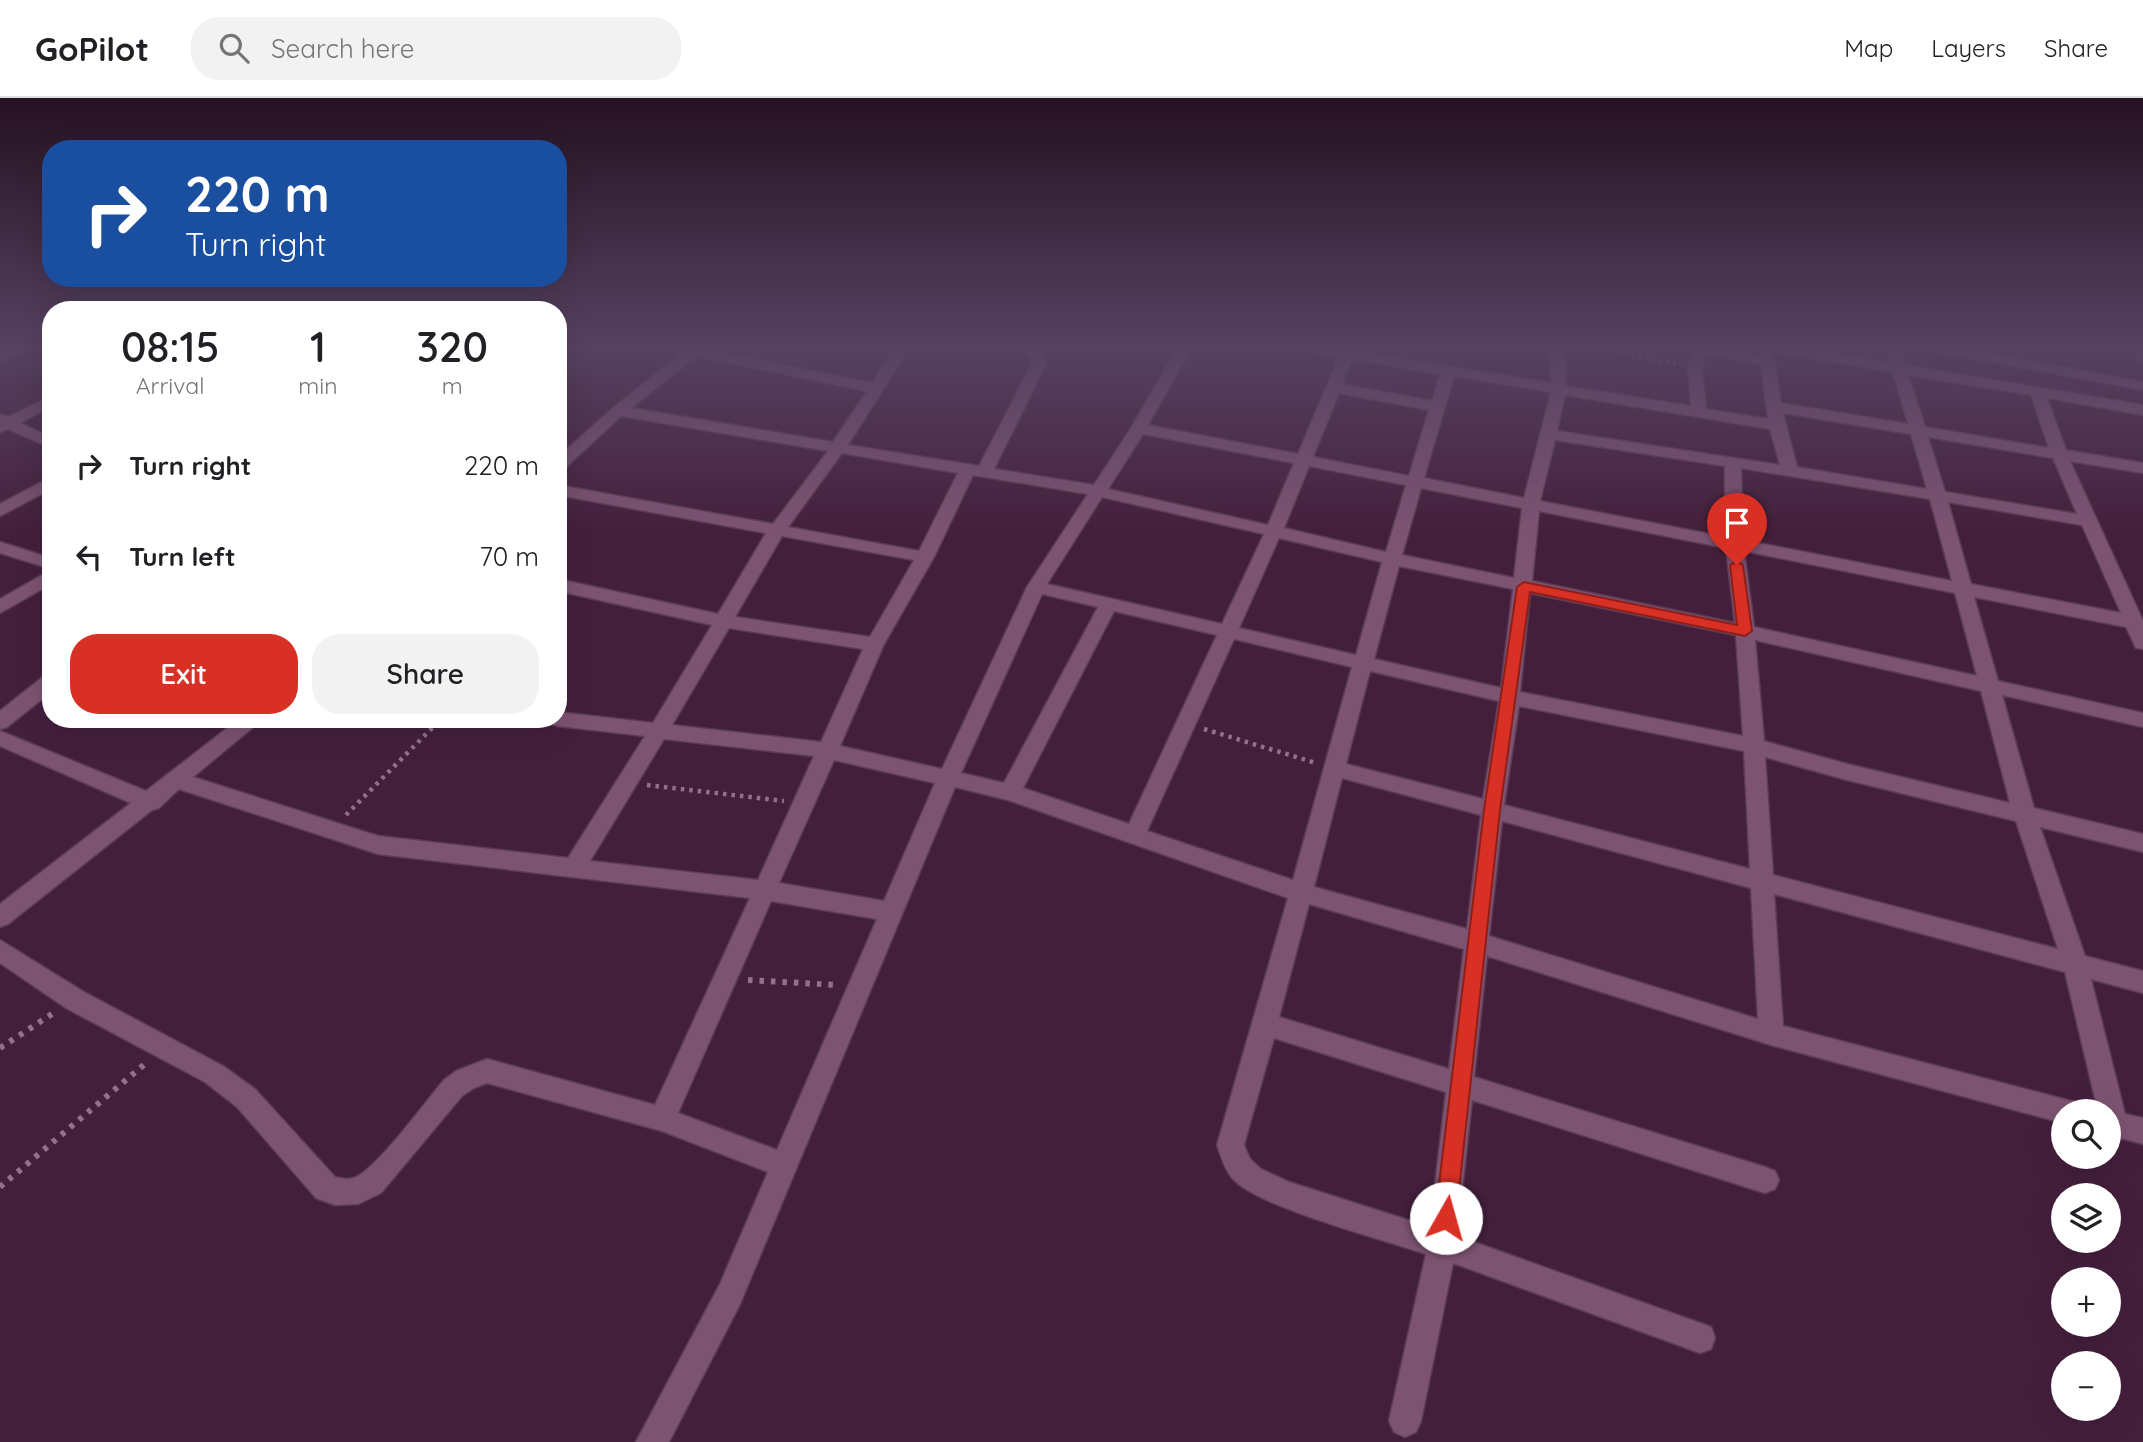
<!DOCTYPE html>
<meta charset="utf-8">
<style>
:root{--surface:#fff;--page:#f2f2f2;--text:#202124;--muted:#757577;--line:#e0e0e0;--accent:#d93025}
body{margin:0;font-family:Quicksand,sans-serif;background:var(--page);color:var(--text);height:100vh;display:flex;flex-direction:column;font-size:26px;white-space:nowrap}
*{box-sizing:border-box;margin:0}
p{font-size:23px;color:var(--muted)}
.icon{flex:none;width:38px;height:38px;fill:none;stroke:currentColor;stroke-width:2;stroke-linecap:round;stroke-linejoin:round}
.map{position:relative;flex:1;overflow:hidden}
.side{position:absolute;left:42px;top:203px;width:525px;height:427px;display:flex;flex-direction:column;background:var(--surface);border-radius:28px;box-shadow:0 7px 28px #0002}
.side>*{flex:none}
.hud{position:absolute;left:42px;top:42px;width:525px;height:147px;border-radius:28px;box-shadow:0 7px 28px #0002;background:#1a4fa0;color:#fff;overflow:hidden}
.buttons{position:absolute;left:2051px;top:1001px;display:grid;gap:14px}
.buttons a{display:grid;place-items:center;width:70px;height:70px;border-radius:50%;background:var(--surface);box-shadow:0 7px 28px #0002;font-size:35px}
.pin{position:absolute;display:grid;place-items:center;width:60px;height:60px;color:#fff;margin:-72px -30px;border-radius:50% 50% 50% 0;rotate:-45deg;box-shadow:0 0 7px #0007}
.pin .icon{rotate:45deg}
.me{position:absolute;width:77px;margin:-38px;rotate:7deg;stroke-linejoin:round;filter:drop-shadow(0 0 5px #0008)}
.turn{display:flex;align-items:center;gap:24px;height:147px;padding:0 28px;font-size:32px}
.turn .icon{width:91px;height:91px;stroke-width:2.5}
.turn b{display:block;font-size:49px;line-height:60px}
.eta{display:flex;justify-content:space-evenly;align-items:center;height:119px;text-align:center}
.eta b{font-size:42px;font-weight:600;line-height:49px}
.button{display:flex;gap:14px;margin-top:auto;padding:14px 28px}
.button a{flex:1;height:80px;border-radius:28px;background:var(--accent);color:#fff;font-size:28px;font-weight:600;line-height:80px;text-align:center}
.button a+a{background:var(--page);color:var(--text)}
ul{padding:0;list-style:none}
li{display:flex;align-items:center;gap:21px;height:91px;padding:0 28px}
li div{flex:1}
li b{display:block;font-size:26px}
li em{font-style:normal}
header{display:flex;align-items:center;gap:42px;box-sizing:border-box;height:98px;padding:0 35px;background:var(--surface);border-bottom:2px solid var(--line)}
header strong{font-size:33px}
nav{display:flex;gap:38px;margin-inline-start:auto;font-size:24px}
.search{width:490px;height:63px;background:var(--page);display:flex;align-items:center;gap:18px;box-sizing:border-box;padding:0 24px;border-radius:28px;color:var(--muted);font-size:26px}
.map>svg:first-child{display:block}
</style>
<header>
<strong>GoPilot</strong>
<div class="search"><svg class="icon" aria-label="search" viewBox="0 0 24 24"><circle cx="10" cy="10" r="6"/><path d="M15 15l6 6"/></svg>Search here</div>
<nav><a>Map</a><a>Layers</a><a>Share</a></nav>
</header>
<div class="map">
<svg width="2143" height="1344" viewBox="0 0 2143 1344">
<rect width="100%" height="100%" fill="#441f3c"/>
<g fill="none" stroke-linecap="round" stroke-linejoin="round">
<defs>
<g id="street">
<path d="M17 247H36L0 265V255Z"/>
<path d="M657 247H704V251L872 285 897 247H911L848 347 979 368 1032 266 1031 257 1015 247H1034L1045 255 1046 266 994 371 1094 387 1131 330 1179 247H1193L1148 327 1298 356 1339 259 1292 251 1285 247H1320L1342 251 1344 247H1358L1356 253 1551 285V247H1565L1566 288 1691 308 1688 269 1693 251 1714 248 1759 258 1758 247H1787L1890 265 1885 247H1899L1905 267 2143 307V317L2047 300 2066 352 2143 365V375L2070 363 2143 523V551L2136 550 2126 529 1974 499 1998 583 2143 615V629L2002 597 2034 710 2143 736V754L2040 729 2085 858 2143 873V895L2091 881 2125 1016 2143 1020V1046L2109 1037V1013H2098L2065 874 1774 796 1783 928 2075 1004 2079 1013H2063V1025L1771 947 1487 858 1474 979 1765 1069 1775 1073 1779 1082 1775 1091 1765 1095 1472 1002 1457 1138 1700 1225 1711 1229 1715 1240 1711 1251 1700 1255 1453 1165 1421 1323 1416 1334 1405 1339 1394 1334 1389 1323 1426 1156C1385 1142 1258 1109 1233 1081 1225 1073 1221 1058 1217 1047L1288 800 1008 702 955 689 740 1206 669 1344H636L720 1186 768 1074 662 1033 487 985 474 990 462 998 381 1095 358 1106 335 1107 316 1100 237 1009 205 984 66 910 0 865V842L84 894 223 968 255 991 335 1079C342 1081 350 1082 356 1079 378 1069 426 1003 444 982L456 973 487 961 655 1007 750 800 378 756 179 691 159 710 152 712 8 826 0 829V806L131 705 0 648V633L146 693 239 621H263L193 679 378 738 568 760 645 638 558 628 551 626 548 621H558V614L653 625 712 527 558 493V481L718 516 766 435 558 397V387L773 426 828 353 621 318 564 371 558 373V359L613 310 682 255ZM1773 253 1893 274 1908 326 1781 305ZM1714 256 1761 267 1768 321 1706 311 1702 269 1705 257ZM696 258 867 293 833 344 631 310ZM1352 261 1440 276 1432 303 1342 286ZM1908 277 2031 297 2049 350 1925 329ZM1454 278 1551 294 1524 400 1424 380ZM1339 295 1429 312 1409 378 1313 359ZM1565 297 1770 331 1780 367 1557 333ZM1783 315 1911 336 1927 391 1797 369ZM1143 336 1294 365 1268 427 1108 391ZM1928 339 2053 360 2077 416 1945 394ZM1555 342 1725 368V439L1540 403ZM842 355 958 375 919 453 788 429ZM1309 368 1406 387 1386 454 1284 430ZM1741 370 1930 401 1952 483 1743 442ZM973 377 1088 396 1027 489 942 671 840 648 884 546 934 459ZM1421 390 1522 410 1514 480 1402 457ZM1102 399 1264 436 1222 526 1047 486ZM1948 404 2082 427 2121 515 1971 486ZM1539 413 1726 450 1735 525 1532 483ZM782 438 914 462 870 539 735 519ZM1279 440 1382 464 1356 557 1239 530ZM1744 453 1955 495 1977 578 1754 529ZM1399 468 1513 491 1501 590 1374 561ZM1530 495 1736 537 1743 638 1520 594ZM1042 496 1098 509 1004 685 961 675ZM1114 513 1217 537 1129 726 1023 690ZM729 530 863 551 821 644 672 627ZM1234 541 1352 569 1293 782 1147 733ZM1755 542 1981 593 2010 705 1847 666 1764 643ZM1370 573 1499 603 1483 701 1346 666ZM1519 608 1744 653 1750 771 1504 707ZM664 641 814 658 758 782 590 763ZM1765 659 1847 682 2016 723 2058 851 1773 777ZM834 662 935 685 884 803 779 785ZM1342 680 1481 717 1467 831 1314 789ZM1502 723 1751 790 1758 921 1489 838ZM771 803 877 821 777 1052 678 1015ZM1309 806 1464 851 1449 971 1279 919ZM1274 940 1446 994 1430 1129 1289 1084 1261 1071 1250 1061 1244 1047Z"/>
<path d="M1915 247H1947L2143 284V292L1922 251Z"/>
<path d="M2130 247H2143V264L2138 263Z"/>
<path d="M51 298V308L20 325 51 339V350L8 331 0 334V316L8 319Z"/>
<path d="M51 379V391L0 418V406Z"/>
<path d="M0 444 51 460V471L0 455Z"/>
<path d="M51 472V486L0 515V501Z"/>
<path d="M51 576V594L7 629 0 631V613L44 578Z"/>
</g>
</defs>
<use href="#street" stroke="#5c3c55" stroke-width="3"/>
<path stroke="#917289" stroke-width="3.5" stroke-dasharray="2.5 4.5" stroke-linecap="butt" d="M1577 247 1679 266"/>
<g stroke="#917289" stroke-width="4.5" stroke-dasharray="3.5 5" stroke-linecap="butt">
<path d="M1204 631 1316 665"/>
<path d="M647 687 784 703"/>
<path d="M346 717 441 621"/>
</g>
<g stroke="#917289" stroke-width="6" stroke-dasharray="4.5 7" stroke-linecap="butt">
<path d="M748 882 837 887"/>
<path d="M0 950 55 914"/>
<path d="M0 1089 146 965"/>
</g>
<use href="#street" fill="#7d5372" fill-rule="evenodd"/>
</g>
<linearGradient id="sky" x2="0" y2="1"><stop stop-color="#251121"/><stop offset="0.57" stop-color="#564261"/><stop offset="1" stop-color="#564261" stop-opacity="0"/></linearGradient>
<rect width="2143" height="435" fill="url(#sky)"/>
<path fill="#d93025" stroke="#8d1f18" stroke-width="2" d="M1737 463 1743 467 1752 533 1745 538 1530 494 1500 712 1456 1120 1453 1128 1446 1131 1438 1128 1435 1120 1484 712 1517 489 1524 484 1737 527 1730 467Z"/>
</svg>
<div class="buttons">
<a><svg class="icon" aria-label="search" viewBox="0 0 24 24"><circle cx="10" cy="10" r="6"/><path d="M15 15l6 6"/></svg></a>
<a><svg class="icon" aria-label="layers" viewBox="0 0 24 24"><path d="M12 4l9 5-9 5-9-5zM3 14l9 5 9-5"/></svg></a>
<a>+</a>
<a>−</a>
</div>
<div class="pin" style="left:1737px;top:467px;background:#d93025"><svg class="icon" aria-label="arrive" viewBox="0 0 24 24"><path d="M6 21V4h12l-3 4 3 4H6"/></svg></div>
<svg class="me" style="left:1446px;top:1120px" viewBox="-20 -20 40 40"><circle r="19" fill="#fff"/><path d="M0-13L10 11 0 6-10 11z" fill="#d93025"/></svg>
<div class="hud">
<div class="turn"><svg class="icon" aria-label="right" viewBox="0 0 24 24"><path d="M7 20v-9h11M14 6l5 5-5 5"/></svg><div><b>220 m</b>Turn right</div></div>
</div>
<section class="side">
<div class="eta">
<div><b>08:15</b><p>Arrival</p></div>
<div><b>1</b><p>min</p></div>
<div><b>320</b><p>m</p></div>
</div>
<ul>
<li><svg class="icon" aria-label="right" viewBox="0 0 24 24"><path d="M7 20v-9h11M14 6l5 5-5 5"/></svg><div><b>Turn right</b></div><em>220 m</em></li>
<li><svg class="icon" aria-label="left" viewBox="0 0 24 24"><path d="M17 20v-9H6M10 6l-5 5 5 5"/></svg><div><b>Turn left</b></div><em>70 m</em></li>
</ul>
<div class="button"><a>Exit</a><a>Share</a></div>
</section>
</div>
